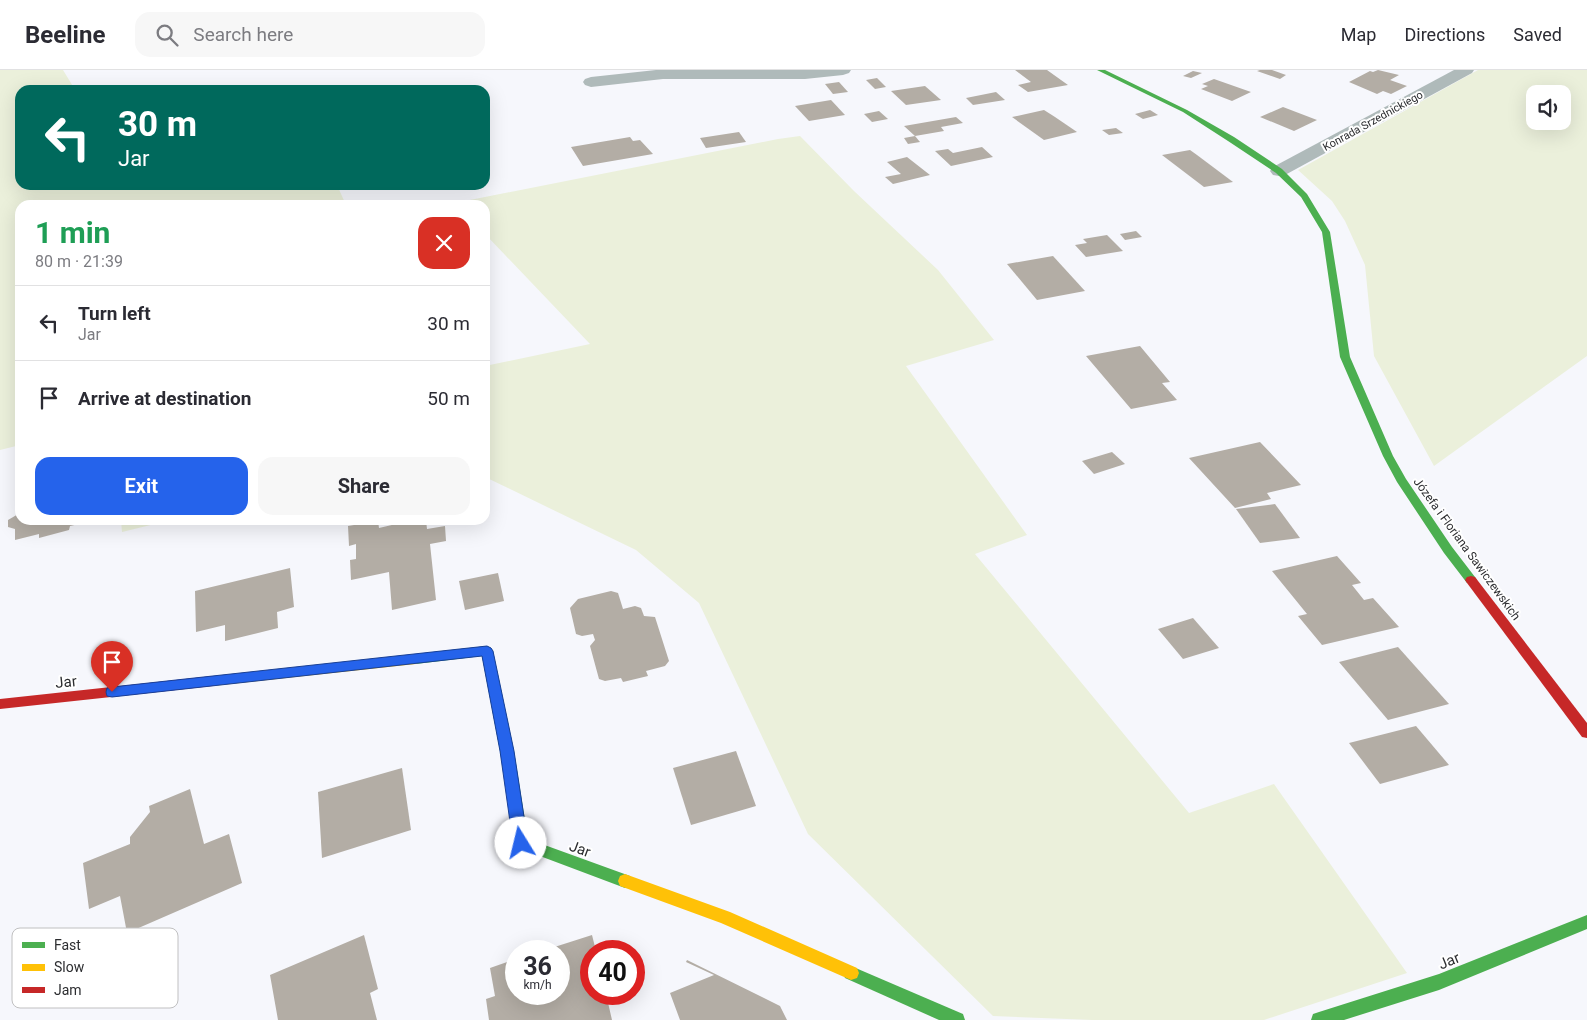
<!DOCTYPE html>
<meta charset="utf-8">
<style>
:root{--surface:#fff;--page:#f7f7f7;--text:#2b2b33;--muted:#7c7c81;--line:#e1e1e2;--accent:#2563eb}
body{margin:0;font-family:Roboto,sans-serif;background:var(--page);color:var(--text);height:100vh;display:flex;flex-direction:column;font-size:19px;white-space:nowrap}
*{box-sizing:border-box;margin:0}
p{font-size:16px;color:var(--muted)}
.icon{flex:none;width:28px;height:28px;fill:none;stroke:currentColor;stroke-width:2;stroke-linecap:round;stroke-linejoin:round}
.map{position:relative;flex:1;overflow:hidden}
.side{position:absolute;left:15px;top:130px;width:475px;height:325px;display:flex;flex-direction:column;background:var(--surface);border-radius:15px;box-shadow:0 5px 20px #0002}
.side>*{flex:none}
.banner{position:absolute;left:15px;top:15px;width:475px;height:105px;border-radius:15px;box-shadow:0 5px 20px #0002;background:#00695c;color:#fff;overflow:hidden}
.fabs{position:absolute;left:1526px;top:15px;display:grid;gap:10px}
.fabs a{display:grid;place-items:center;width:45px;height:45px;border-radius:10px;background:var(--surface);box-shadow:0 5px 20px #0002;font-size:25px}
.speed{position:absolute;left:505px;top:870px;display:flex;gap:10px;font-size:25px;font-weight:700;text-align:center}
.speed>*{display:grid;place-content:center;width:65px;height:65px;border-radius:50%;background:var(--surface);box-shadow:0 5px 20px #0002;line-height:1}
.speed small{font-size:12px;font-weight:400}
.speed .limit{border:8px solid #d22;background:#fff;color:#111}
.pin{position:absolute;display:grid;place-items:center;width:42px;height:42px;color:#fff;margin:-51px -21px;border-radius:50% 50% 50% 0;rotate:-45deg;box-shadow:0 0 5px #0007}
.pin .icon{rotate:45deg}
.me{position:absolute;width:55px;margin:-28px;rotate:351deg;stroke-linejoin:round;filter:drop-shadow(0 0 4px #0008)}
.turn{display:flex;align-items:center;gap:18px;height:105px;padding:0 20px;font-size:22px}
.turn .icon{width:65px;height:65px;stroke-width:2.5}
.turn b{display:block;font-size:35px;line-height:42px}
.round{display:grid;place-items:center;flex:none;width:52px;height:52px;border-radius:15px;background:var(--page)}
.overview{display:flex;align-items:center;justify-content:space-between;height:85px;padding:0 20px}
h1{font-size:30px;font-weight:700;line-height:38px;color:#1e9e55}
.primary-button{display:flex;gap:10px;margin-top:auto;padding:10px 20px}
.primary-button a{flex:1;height:58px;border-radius:15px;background:var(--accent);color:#fff;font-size:20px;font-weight:700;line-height:58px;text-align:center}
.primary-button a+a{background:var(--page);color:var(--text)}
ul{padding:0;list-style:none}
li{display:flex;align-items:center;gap:15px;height:75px;padding:0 20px;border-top:1px solid var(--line)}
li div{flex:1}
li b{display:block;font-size:19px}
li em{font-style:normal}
header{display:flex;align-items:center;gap:30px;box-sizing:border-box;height:70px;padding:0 25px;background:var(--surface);border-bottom:1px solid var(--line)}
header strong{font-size:24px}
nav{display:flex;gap:28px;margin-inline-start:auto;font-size:18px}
.search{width:350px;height:45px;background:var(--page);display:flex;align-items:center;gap:12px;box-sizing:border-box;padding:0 18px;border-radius:15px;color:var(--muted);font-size:19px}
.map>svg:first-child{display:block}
</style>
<header>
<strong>Beeline</strong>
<div class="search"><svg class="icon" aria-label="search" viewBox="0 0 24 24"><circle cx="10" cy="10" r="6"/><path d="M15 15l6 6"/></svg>Search here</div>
<nav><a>Map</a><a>Directions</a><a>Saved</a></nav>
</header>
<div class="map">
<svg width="1587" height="950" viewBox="0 0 1587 950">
<rect width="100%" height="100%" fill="#f6f7fc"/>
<g fill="#ebf0db" fill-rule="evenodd">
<path d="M0 0H63L74 18 73 20H20V115H337L346 135H20V375L0 380Z"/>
<path d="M1478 0H1587V286L1434 396 1374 286 1365 195 1345 151 1332 131 1298 100ZM1535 24H1562V51H1535Z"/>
<path d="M800 66 854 121 938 200 994 270 906 296 1027 465 975 484 1189 743 1274 714 1407 903 1264 950H1092L993 946 808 764 699 533 636 480 485 407V296L590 274 485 164V135H458L455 133 778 69Z"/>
<path d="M121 450H171L122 462Z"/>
</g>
<g fill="#b3ada5">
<path d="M1015 0H1047L1068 15 1028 22 1018 15 1031 12Z"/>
<path d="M1260 0H1272L1286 5 1280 9 1257 1Z"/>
<path d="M1378 0 1399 5 1390 10 1407 16 1391 24 1383 21 1377 24 1349 12 1370 1 1373 2Z"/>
<path d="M1193 1 1202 3 1191 8 1183 6Z"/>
<path d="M877 8 886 17 875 19 866 10Z"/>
<path d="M1214 9 1251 22 1232 31 1201 19 1208 16 1202 14Z"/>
<path d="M839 12 848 22 833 24 825 14Z"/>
<path d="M925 16 941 30 906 35 891 21Z"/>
<path d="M996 22 1005 30 973 35 966 28Z"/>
<path d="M831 30 845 45 809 51 795 36Z"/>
<path d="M1283 37 1317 50 1294 61 1260 47Z"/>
<path d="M1044 40 1055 47 1077 62 1044 70 1012 47Z"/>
<path d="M1150 40 1158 45 1143 49 1135 44Z"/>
<path d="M879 41 888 49 872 52 864 44Z"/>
<path d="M956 47 963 53 941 57 944 61 915 66 904 56Z"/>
<path d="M1116 58 1123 63 1109 65 1102 60Z"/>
<path d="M739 62 746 72 706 78 700 68Z"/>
<path d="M915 66 920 72 908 74 904 68Z"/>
<path d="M630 67 633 71 640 70 653 84 583 96 571 77Z"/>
<path d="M982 77 993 87 951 96 935 81 948 79 953 83Z"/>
<path d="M1190 80 1197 85 1233 112 1204 117 1162 85Z"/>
<path d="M907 87 930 105 893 114 885 107 901 104 887 92Z"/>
<path d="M1136 161 1142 167 1125 170 1120 164Z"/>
<path d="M1107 165 1123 181 1086 187 1075 175 1087 173 1083 169Z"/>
<path d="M1053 186 1085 221 1037 230 1007 194Z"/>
<path d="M1140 276 1170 312 1162 313 1177 330 1131 339 1086 286Z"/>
<path d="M1260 372 1301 415 1267 423 1271 429 1235 438 1189 388Z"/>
<path d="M1112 382 1125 394 1094 404 1082 391Z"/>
<path d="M1275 434 1300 468 1260 473 1236 439Z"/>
<path d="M20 443V450L92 451 70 456 69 460 39 468V464L15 470V459L8 457V450Z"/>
<path d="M396 450H426L427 459 445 456 446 471 430 474 436 530 392 540 389 502 351 510 350 490 356 489V474L349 476 348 456 378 451 379 458 396 454Z"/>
<path d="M1337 486 1361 513 1352 515 1364 530 1373 528 1399 557 1322 575 1298 546 1307 544 1272 501Z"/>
<path d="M290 498 294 537 277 542 278 558 225 571V555L196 562 195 521Z"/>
<path d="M498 503 504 531 465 540 459 511Z"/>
<path d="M611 521 618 523 623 539 635 536 641 538 644 546 655 547 669 591 665 596 646 601 648 606 623 612 621 608 605 611 599 609 590 576 595 570 593 564 582 566 576 564 570 538 578 529Z"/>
<path d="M1193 548 1219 578 1183 589 1158 559Z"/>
<path d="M1398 577 1449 634 1388 650 1339 592Z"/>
<path d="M1416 656 1449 695 1380 714 1349 673Z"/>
<path d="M736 681 756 736 691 755 673 698Z"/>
<path d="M402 698 411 760 322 788 318 722Z"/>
<path d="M190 719 204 774 229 764 242 813 127 863 120 826 89 839 83 793 130 774V767L150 742 149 736Z"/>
<path d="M364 865 378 919 370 923 377 950H278L270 905Z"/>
<path d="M592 865 596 881H591V924H606L612 950H489L486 929 495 926 490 898 516 889V924H559V881H542Z"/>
<path d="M687 890 780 936 787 950H680L670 923 714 905 686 892Z"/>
</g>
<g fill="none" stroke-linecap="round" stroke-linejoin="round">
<g fill="#afbaba" fill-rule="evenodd">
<path d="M656 0H851L849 3 843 5 805 9H663L591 17 585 15 583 12 585 9 591 7Z"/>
<path d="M1454 0H1474L1472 3 1285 105 1279 106 1273 105 1270 101 1273 97Z"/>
</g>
<g fill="#4caf50" fill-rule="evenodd">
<path d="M1097 0H1105L1187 40 1234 67 1282 99 1307 124 1330 162 1350 287 1393 386 1406 409 1452 477 1475 507 1477 510 1475 513H1467L1444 483 1397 412 1383 386 1340 287 1322 162 1301 127 1276 103 1228 71 1183 42Z"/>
<path d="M487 576 491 578 493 581 514 681 528 769 630 806 632 811 630 816 625 818 516 777 500 681 482 586 416 594 412 592 410 589 412 586 416 584Z"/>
<path d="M1587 845V859L1439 920 1344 950H1311L1313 944 1319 942 1439 904Z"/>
<path d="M851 896 963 944 965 950H939L845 908 843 903 845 898Z"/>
</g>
<g fill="#ffc107" fill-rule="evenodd">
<path d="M416 584 420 586 422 589 420 592 416 594 213 616 209 614 207 611 209 608 213 606Z"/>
<path d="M625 804 730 842 857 898 859 903 857 908 851 910 721 853 620 816 618 811 620 806Z"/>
</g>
<g fill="#c62828" fill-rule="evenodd">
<path d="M1471 506 1475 507 1587 653V668L1582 667 1467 513 1465 510 1467 507Z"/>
<path d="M213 606 217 608 219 611 217 614 213 616 0 639V629Z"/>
</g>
</g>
<path fill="#2563eb" stroke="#184099" d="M487 576 491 578 493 581 514 681 528 773 526 778 521 780 516 778 513 773 500 681 482 586 112 627 107 626 106 622 107 618 112 617Z"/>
<g text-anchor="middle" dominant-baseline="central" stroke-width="4" stroke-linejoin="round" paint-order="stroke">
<g font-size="11" fill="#2c2d30" stroke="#fff">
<text transform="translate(1373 51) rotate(-29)">Konrada Srzednickiego</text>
</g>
<g font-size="12" fill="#2c2d30" stroke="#fff">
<text transform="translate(1467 479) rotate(54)">Józefa i Floriana Sawiczewskich</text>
</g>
<g font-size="15" fill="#2c2d30" stroke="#fff">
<text transform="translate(66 612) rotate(-6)">Jar</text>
<text transform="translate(580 779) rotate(20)">Jar</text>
<text transform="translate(1449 891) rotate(-22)">Jar</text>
</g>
</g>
<rect x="12" y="858" width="166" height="80" rx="8" fill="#fff" stroke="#c0c0c1" stroke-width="1"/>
<rect x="22" y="872" width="23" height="6" fill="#4caf50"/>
<rect x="22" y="894" width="23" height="7" fill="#ffc107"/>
<rect x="22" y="917" width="23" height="6" fill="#c62828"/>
<g font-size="14" fill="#2c2d30">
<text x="54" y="880">Fast</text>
<text x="54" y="902">Slow</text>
<text x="54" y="925">Jam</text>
</g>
</svg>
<div class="fabs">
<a><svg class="icon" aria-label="sound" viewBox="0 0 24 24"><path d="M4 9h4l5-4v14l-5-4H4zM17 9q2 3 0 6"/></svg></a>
</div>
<div class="speed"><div>36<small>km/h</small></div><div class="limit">40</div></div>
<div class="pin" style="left:112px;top:622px;background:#d93025"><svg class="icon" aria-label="arrive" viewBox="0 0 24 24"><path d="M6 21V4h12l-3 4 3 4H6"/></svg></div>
<svg class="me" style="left:521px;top:773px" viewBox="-20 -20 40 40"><circle r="19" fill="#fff"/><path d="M0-13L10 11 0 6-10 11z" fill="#2563eb"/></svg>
<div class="banner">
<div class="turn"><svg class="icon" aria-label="left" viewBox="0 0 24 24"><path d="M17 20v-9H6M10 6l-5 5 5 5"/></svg><div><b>30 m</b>Jar</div></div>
</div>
<section class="side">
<div class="overview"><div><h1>1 min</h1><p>80 m · 21:39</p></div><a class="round" style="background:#d93025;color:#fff"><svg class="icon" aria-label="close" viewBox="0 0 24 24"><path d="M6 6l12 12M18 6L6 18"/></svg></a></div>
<ul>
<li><svg class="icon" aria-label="left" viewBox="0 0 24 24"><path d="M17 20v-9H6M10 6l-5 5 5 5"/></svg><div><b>Turn left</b><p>Jar</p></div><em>30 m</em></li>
<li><svg class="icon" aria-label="arrive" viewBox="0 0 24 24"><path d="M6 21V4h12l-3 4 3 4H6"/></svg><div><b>Arrive at destination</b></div><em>50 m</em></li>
</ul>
<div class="primary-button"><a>Exit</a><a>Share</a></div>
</section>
</div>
